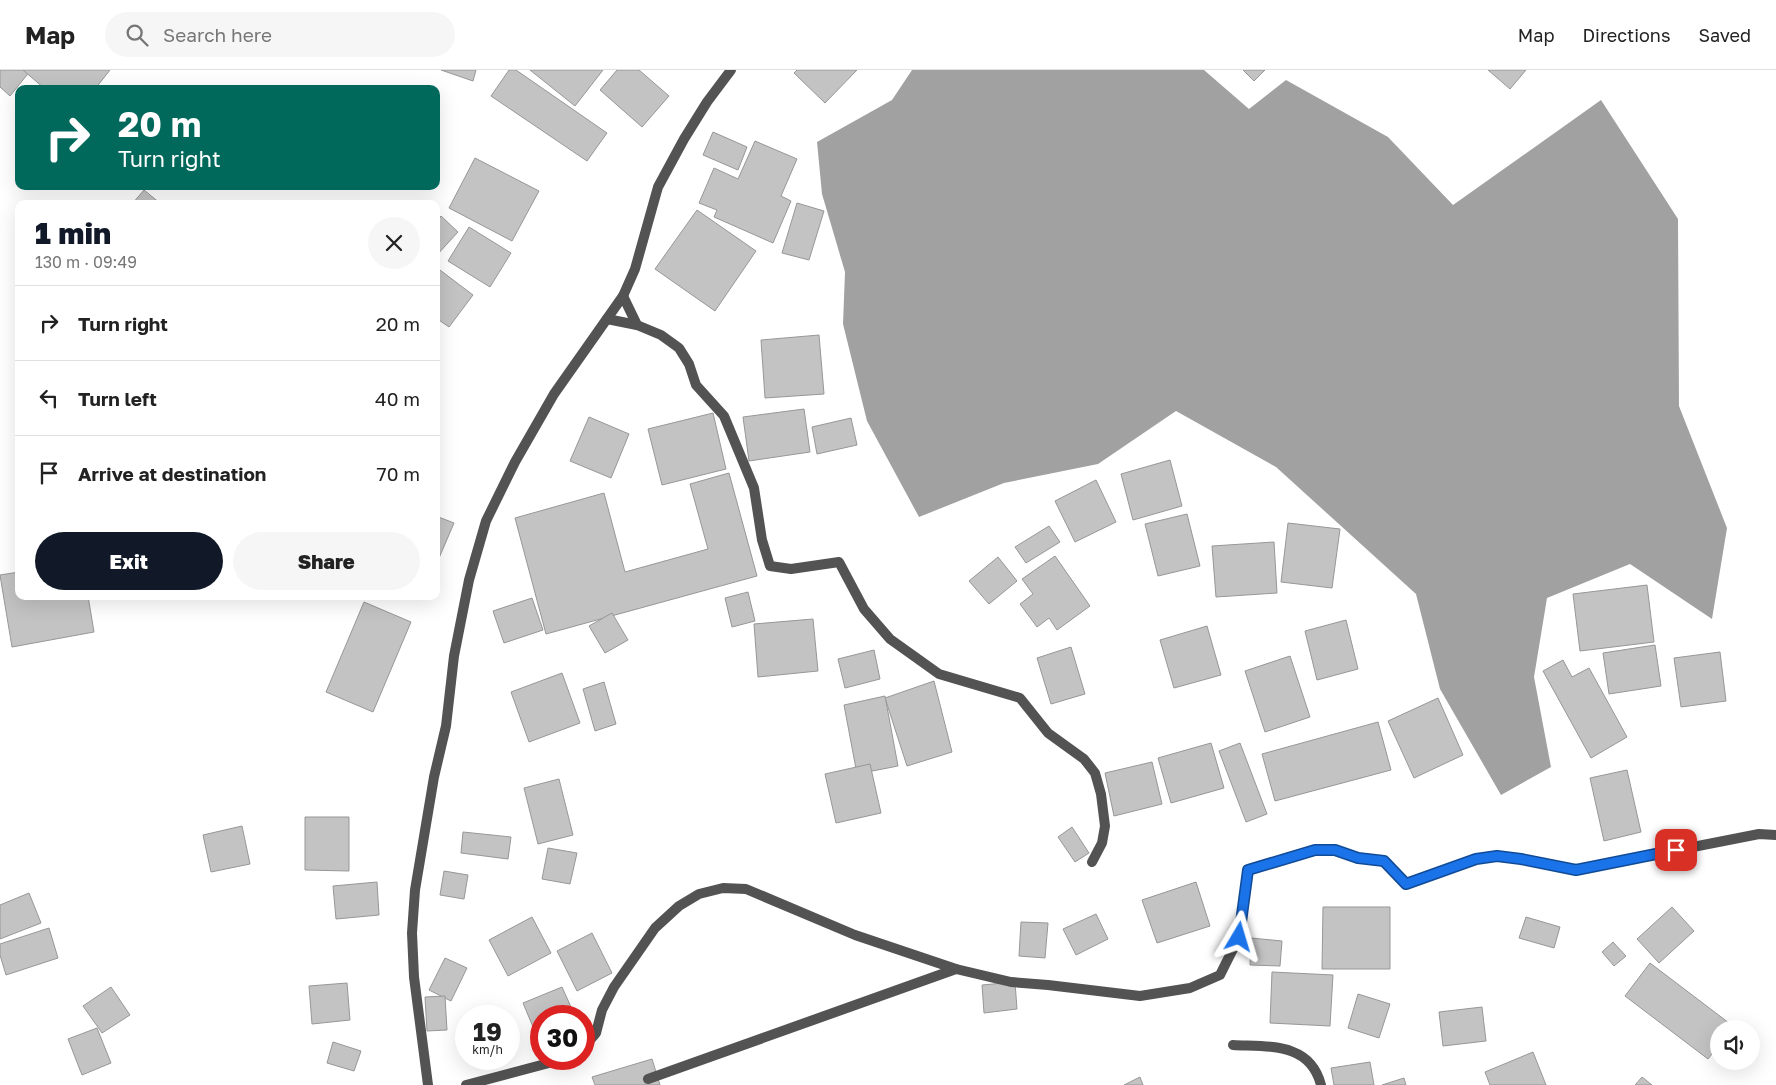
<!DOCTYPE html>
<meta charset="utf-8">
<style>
:root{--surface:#fff;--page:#f6f6f6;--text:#222;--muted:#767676;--line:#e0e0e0;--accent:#111827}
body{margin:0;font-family:"Golos Text",sans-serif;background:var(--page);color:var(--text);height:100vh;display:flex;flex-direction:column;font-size:19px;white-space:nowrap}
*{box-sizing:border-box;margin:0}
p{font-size:16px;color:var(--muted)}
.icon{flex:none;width:28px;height:28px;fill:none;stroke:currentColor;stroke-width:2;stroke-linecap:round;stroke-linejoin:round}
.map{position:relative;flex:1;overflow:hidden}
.side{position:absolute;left:15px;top:130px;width:425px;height:400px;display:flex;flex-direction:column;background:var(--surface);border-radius:10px;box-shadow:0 5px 20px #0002}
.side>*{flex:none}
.guide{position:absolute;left:15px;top:15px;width:425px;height:105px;border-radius:10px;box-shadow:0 5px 20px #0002;background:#00695c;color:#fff;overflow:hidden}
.controls{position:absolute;left:1710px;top:950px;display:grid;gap:10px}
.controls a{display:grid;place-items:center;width:50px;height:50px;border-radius:50%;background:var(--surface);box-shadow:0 5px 20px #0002;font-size:25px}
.speed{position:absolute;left:455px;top:935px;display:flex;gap:10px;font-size:25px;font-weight:700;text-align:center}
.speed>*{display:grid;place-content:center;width:65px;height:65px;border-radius:50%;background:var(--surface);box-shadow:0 5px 20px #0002;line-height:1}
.speed small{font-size:12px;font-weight:400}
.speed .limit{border:8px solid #d22;background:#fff;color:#111}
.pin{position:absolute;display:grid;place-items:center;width:42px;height:42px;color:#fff;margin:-21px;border-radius:10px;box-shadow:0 2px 8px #0006}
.me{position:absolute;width:55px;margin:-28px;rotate:7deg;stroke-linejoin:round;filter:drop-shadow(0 0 4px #0008)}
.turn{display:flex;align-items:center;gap:18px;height:105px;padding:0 20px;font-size:22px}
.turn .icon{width:65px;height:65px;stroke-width:2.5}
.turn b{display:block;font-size:35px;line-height:42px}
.round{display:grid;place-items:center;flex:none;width:52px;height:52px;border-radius:26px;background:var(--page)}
.head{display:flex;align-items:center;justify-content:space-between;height:85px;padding:0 20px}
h1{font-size:30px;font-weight:800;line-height:38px;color:var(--accent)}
.cta{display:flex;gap:10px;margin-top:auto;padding:10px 20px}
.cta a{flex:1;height:58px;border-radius:30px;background:var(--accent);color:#fff;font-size:20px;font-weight:800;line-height:58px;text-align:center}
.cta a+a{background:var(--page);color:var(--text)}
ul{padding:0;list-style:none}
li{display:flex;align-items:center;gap:15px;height:75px;padding:0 20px;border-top:1px solid var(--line)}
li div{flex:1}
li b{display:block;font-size:19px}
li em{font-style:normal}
header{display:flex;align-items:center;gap:30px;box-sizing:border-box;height:70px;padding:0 25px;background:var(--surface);border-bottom:1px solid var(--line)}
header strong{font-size:24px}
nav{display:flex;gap:28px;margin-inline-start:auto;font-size:18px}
.search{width:350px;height:45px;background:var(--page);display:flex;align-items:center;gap:12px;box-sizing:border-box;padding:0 18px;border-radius:28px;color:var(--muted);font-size:19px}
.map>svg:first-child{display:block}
</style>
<header>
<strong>Map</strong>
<div class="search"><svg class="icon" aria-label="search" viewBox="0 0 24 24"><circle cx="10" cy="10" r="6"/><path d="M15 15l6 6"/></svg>Search here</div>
<nav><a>Map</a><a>Directions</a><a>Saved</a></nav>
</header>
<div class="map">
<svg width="1776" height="1015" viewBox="0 0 1776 1015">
<rect width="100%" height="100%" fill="#fff"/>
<path fill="#a1a1a1" d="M912 0H1204L1249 39 1286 10 1388 67 1453 135 1601 30 1678 149 1679 336 1727 458 1712 549 1630 494 1547 528 1534 607 1551 697 1501 725 1440 619 1416 524 1276 397 1176 341 1098 394 1004 413 919 447 867 351 843 254 845 202 822 124 817 72 892 30Z"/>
<g fill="#c3c3c3" stroke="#979797">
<path d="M0 0H31L10 26 0 17Z"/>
<path d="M23 0H110L95 19H45Z"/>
<path d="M441 0H476L473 11Z"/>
<path d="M509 0H516L607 63 587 91 491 26Z"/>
<path d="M530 0H603L575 36Z"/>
<path d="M617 0H639L669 26 642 57 600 20Z"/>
<path d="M797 0H857L825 33 794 3Z"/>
<path d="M1243 0H1265L1254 11Z"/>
<path d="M1488 0H1526L1510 19Z"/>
<path d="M713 62 747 77 738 100 703 85Z"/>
<path d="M755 71 797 89 781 126 791 131 773 173 714 147 717 140 699 133 714 98 738 109Z"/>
<path d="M475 88 539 121 512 171 449 138Z"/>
<path d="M144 120 161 134H132Z"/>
<path d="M797 133 824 141 809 190 782 183Z"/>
<path d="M697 140 756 181 715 241 655 199Z"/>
<path d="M441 146 458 162 436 186V152Z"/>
<path d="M469 157 511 183 490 217 448 191Z"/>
<path d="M436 197 473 225 449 257 436 248Z"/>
<path d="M819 265 824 324 765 328 761 270Z"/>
<path d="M804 339 810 382 749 391 743 347Z"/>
<path d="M713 343 726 399 662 415 648 359Z"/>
<path d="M589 347 629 364 611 408 570 391Z"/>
<path d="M851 348 857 375 817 384 812 357Z"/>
<path d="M1170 390 1182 436 1133 450 1121 404Z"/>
<path d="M729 403 757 506 546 564 515 448 604 423 625 502 708 479 690 414Z"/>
<path d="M1096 410 1116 452 1075 472 1055 431Z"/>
<path d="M1187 444 1200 496 1158 506 1145 454Z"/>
<path d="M436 446 454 453 436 495Z"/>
<path d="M1288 453 1340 459 1332 518 1281 512Z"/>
<path d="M1049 456 1060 472 1026 493 1015 477Z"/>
<path d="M1274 472 1277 523 1216 527 1212 476Z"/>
<path d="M1055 486 1090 536 1057 560 1049 548 1037 557 1020 534 1033 524 1022 509Z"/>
<path d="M998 487 1017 511 989 534 969 511Z"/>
<path d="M19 502V526H88L94 562 12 577 0 505Z"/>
<path d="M1647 515 1654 572 1580 581 1573 524Z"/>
<path d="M748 522 755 551 732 557 725 528Z"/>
<path d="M532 528 543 560 504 573 493 541Z"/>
<path d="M364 532 411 552 373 642 326 622Z"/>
<path d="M612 543 628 570 605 583 589 556Z"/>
<path d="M813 549 818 601 758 607 754 554Z"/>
<path d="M1346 550 1358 599 1317 610 1305 561Z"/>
<path d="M1207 556 1221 605 1174 618 1160 570Z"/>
<path d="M1655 575 1661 616 1609 624 1603 583Z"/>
<path d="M1071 577 1085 624 1051 634 1037 588Z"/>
<path d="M874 580 880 609 845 618 838 589Z"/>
<path d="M1720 582 1726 631 1681 637 1674 588Z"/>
<path d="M1290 586 1310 647 1265 662 1245 601Z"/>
<path d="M1563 590 1572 607 1589 598 1627 667 1591 688 1543 601Z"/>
<path d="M562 603 580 653 529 672 511 622Z"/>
<path d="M934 611 952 682 907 696 885 628Z"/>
<path d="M604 612 616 654 595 661 583 619Z"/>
<path d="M885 626 898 696 857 704 844 635Z"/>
<path d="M1438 628 1463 685 1414 708 1388 651Z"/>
<path d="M1378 652 1391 700 1275 731 1262 684Z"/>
<path d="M1211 673 1224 718 1171 733 1158 688Z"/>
<path d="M1240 673 1267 744 1246 752 1219 681Z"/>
<path d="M1152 692 1162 734 1114 746 1105 703Z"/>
<path d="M870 694 881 743 836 753 825 704Z"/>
<path d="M1627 700 1641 762 1604 771 1590 708Z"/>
<path d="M559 709 573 765 538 774 524 718Z"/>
<path d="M305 747H349V801L305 800Z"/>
<path d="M242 756 250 794 211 802 203 765Z"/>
<path d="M1072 757 1089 783 1075 792 1058 767Z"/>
<path d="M463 762 511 767 508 789 461 783Z"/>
<path d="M548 778 577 783 570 814 542 809Z"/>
<path d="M444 801 468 805 464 829 440 825Z"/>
<path d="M377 812 379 845 336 849 333 816Z"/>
<path d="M1196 812 1210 856 1157 873 1142 830Z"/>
<path d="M29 823 41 853 0 869V835Z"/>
<path d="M1323 837H1390V899H1322Z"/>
<path d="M1672 837 1694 861 1659 893 1637 869Z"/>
<path d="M1096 844 1108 869 1076 885 1063 859Z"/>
<path d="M532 847 551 883 508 906 489 870Z"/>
<path d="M1526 847 1560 857 1554 878 1519 868Z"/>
<path d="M1021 852 1048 853 1045 888 1019 886Z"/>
<path d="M49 858 58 888 6 905 0 885V874Z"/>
<path d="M592 863 612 903 577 921 557 881Z"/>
<path d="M1251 868 1282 871 1280 896 1250 895Z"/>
<path d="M1613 872 1626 886 1614 896 1602 882Z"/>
<path d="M445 888 467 898 451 931 429 920Z"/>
<path d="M1650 893 1733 956 1731 959H1719V975L1708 989 1625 926Z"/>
<path d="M1272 902 1333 905 1330 956 1270 953Z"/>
<path d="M1015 912 1017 939 984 943 982 915Z"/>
<path d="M347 913 350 950 312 954 309 916Z"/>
<path d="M111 917 130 945 102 963 83 936Z"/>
<path d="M562 917 575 946H541V976L523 933Z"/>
<path d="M1358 924 1390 934 1379 968 1348 958Z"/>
<path d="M445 926 447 960 427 961 425 927Z"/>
<path d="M1482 937 1486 971 1443 976 1439 942Z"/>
<path d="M97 958 111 993 82 1005 68 969Z"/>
<path d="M333 972 361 981 354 1001 327 993Z"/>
<path d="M1533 982 1546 1015H1490L1485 1002Z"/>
<path d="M652 989 660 1015H595L592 1007Z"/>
<path d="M1370 992 1374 1015H1334L1331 998Z"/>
<path d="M1140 1007 1143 1015H1124Z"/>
<path d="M1642 1007 1652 1015H1635Z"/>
<path d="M1404 1008 1406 1015H1382Z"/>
</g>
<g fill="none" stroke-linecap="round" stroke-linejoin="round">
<g stroke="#535353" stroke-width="10">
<path d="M623 226 637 255"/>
<path d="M607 249 637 255 661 265 679 278 689 294 696 315 724 346 754 418 762 470 770 496 791 499 839 492 864 539 890 569 939 604 1020 628 1048 663 1084 689 1095 703 1101 724 1105 756 1102 773 1092 792"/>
<path d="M1233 975C1269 977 1310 972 1321 1015"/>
<path d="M584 977 596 963 602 940 614 917 655 858 679 836 699 824 723 818 746 819 855 865 956 899 1011 912 1048 915 1140 926 1190 918 1220 905 1239 867 1248 800 1315 780H1335L1359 788 1383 791 1406 814 1476 789 1497 786 1521 789 1576 800 1759 764 1776 765"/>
<path d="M648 1009 956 899"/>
<path d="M428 1015 414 907 412 863 415 820 434 707 446 656 454 586 469 510 486 451 515 392 554 324 623 226 635 199 658 117 684 69 707 32 731 0"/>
<path d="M466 1015 564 989"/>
</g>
</g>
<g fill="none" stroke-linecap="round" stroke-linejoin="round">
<defs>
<path id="route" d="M1239 867 1248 800 1315 780H1335L1358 788 1384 791 1406 814 1476 789 1497 786 1521 789 1576 800 1676 780"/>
</defs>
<use href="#route" stroke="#114b97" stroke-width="12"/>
<use href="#route" stroke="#1a73e8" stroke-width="9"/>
</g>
</svg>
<div class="controls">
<a><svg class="icon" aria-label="sound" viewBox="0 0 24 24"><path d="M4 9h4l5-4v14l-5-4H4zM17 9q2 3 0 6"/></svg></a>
</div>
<div class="speed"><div>19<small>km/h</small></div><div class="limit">30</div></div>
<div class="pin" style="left:1676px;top:780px;background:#d93025"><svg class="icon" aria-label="arrive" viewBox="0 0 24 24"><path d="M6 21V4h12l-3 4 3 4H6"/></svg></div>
<svg class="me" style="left:1239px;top:867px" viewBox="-20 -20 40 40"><path d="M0-17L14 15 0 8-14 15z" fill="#1a73e8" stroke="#fff" stroke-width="4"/></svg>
<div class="guide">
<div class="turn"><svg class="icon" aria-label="right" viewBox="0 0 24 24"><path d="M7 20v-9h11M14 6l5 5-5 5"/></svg><div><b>20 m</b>Turn right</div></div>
</div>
<section class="side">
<div class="head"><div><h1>1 min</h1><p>130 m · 09:49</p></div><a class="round"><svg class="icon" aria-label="close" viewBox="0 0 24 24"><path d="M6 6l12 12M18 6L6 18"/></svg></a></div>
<ul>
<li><svg class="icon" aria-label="right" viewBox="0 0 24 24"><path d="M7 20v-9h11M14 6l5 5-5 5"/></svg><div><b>Turn right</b></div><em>20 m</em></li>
<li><svg class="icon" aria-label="left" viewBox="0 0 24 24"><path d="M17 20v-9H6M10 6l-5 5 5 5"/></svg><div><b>Turn left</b></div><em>40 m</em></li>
<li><svg class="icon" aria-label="arrive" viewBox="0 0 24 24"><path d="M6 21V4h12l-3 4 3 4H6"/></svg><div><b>Arrive at destination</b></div><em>70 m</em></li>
</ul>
<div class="cta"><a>Exit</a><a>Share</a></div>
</section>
</div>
